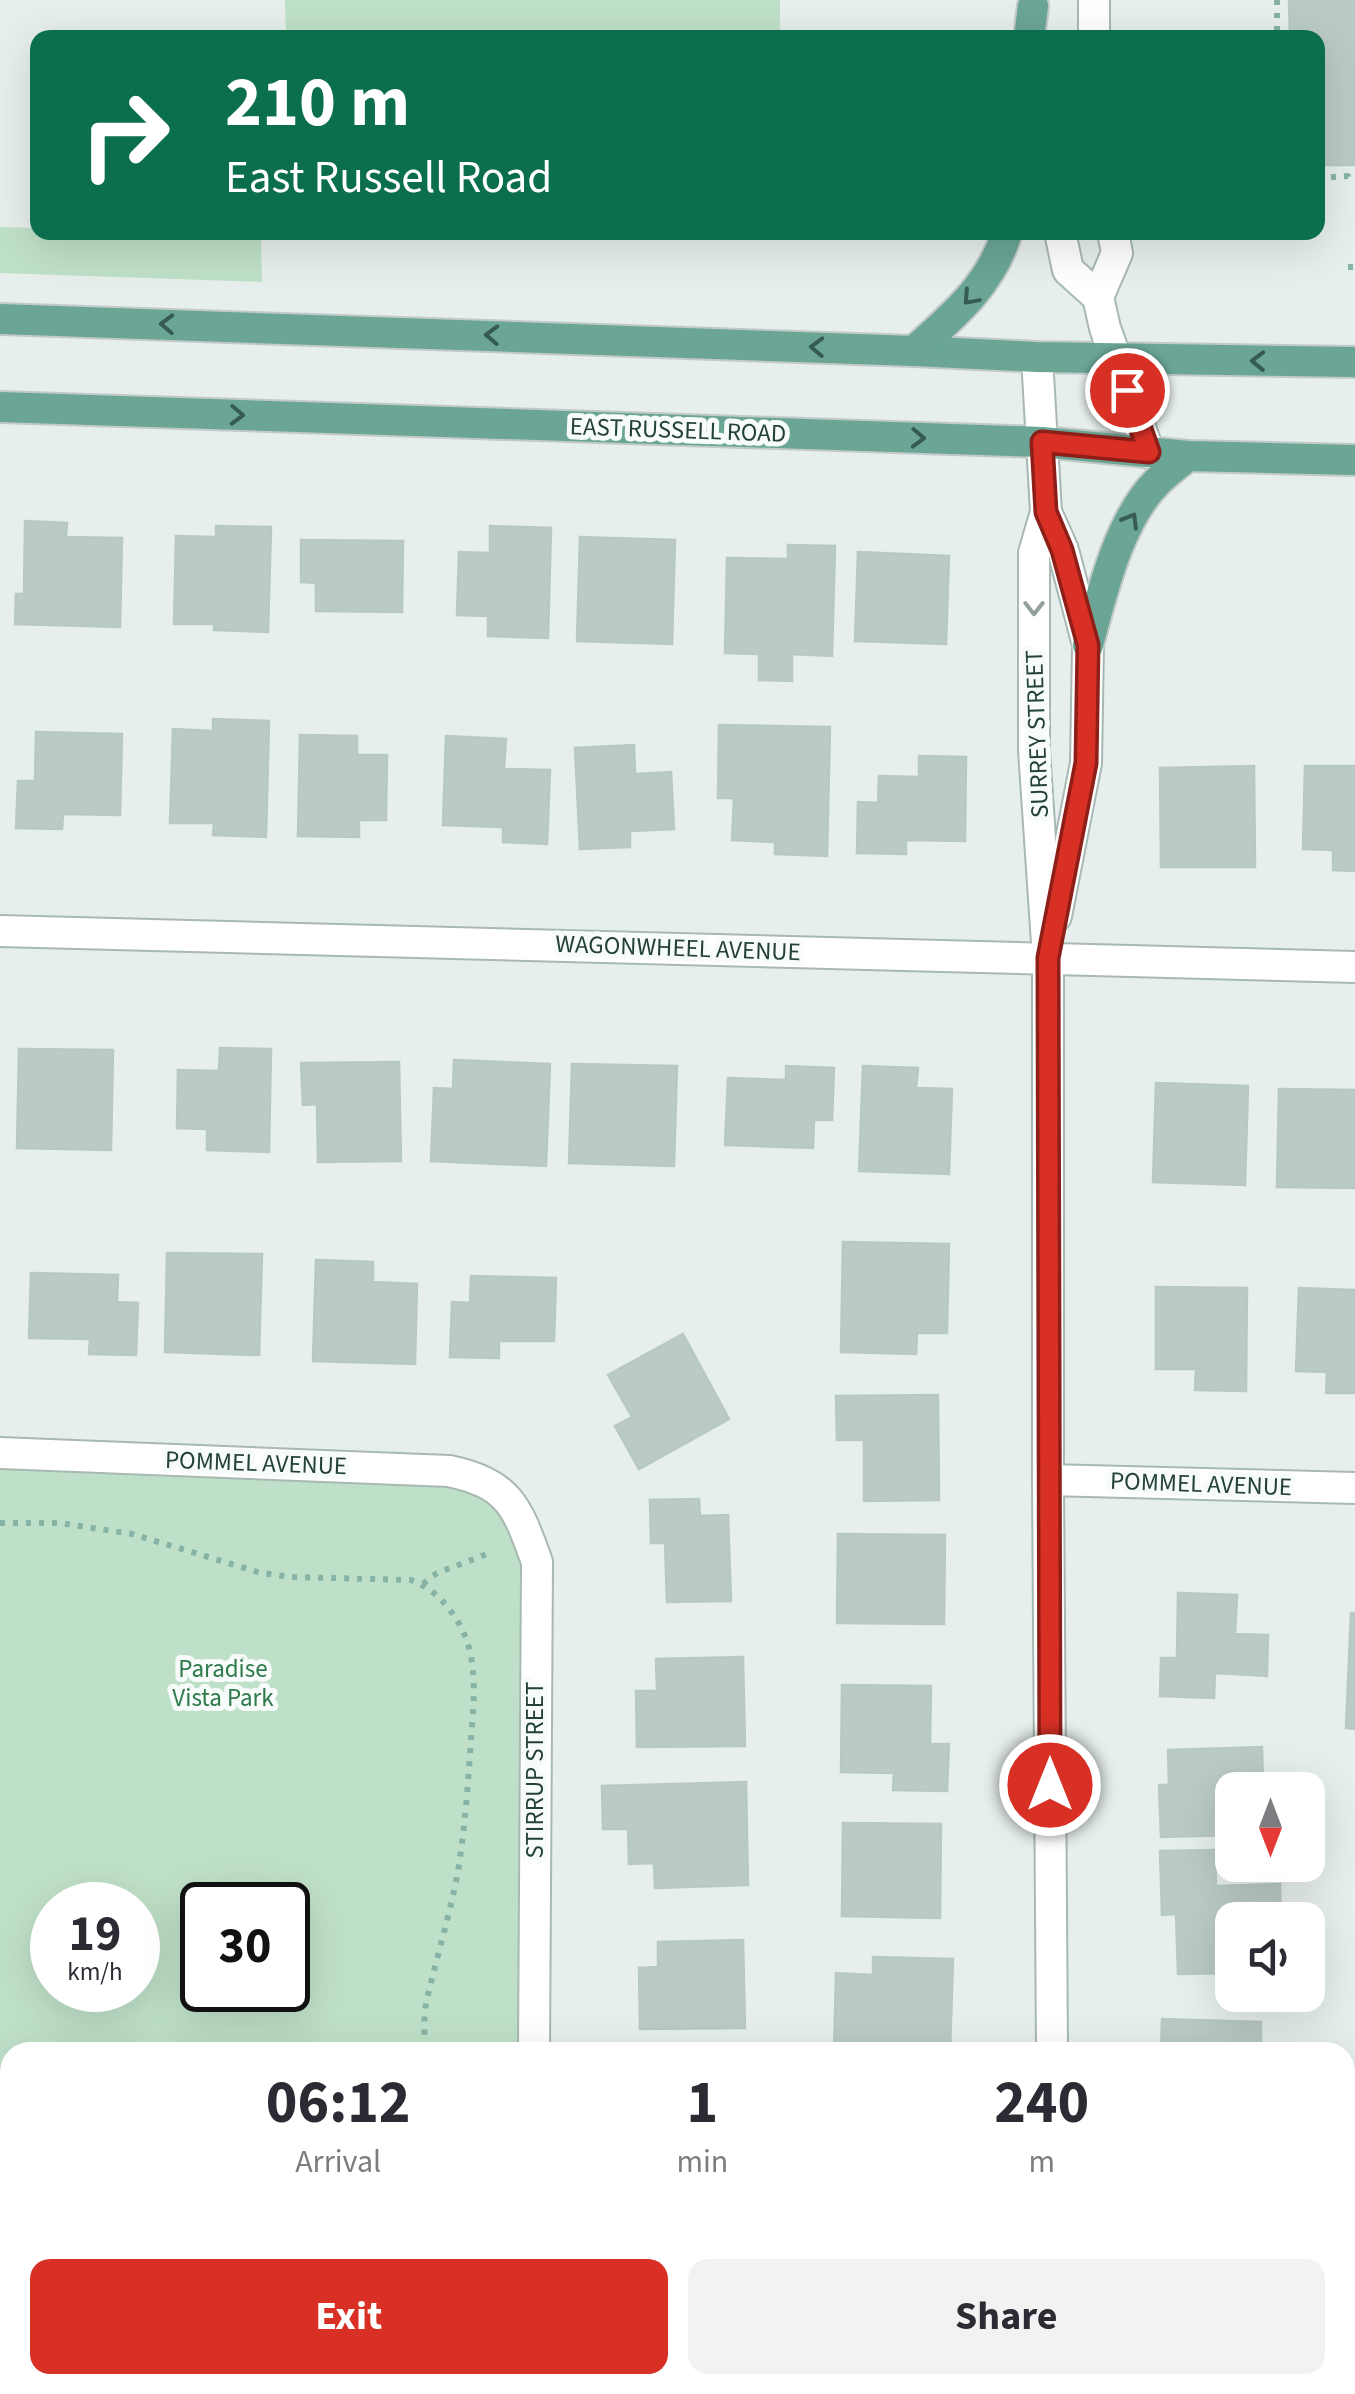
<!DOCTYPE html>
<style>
:root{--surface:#fff;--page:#f2f2f3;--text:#2b2b33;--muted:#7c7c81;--accent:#d93025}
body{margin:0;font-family:"Source Sans 3",sans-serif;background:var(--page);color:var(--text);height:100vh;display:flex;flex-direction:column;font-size:38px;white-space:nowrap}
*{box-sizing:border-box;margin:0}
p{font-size:32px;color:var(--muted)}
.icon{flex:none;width:55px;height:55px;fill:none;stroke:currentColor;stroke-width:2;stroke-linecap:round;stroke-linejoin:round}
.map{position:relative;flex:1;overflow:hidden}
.drawer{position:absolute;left:0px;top:2042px;width:1355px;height:352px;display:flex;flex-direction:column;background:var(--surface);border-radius:30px 30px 0 0;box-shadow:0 10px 40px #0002}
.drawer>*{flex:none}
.guide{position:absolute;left:30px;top:30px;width:1295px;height:210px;border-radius:20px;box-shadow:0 10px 40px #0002;background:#0b6e4f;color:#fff;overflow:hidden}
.needle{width:65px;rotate:180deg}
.controls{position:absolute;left:1215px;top:1772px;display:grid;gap:20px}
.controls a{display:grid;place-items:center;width:110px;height:110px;border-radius:20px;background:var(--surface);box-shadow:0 10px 40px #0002;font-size:50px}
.speed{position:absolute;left:30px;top:1882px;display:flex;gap:20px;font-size:50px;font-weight:700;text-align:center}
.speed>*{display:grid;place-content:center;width:130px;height:130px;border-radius:50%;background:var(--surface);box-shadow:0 10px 40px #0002;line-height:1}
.speed small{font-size:25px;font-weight:400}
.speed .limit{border:5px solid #111;border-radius:15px;background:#fff;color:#111}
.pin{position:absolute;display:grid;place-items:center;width:85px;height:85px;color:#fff;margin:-42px;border:5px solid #fff;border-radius:50%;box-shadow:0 2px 10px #0007}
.me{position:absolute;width:110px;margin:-55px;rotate:0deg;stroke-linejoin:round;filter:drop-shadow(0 0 8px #0008)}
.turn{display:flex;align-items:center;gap:35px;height:210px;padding:0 30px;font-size:45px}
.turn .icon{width:130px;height:130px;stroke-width:2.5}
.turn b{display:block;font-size:70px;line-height:85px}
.eta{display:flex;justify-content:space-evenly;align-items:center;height:170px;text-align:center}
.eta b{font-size:60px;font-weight:700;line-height:70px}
.primary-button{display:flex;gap:20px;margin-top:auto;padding:20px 30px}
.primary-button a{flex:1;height:115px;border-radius:20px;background:var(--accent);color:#fff;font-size:40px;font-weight:700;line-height:115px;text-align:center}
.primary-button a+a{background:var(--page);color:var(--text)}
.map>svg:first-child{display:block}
</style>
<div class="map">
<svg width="1355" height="2394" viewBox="0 0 1355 2394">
<rect width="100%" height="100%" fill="#e6efeb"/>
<g fill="#bfe0c8" fill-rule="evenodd">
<path d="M285 0H780V37H286Z"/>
<path d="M0 227 37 228 38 232 261 233 262 282 0 273Z"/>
<path d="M0 1452 466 1470 520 1518 522 2052H10V2385H515L514 2394H0ZM52 1905H138V1990H52ZM202 1905H288V1990H202Z"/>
</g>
<g fill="#bbcac4" stroke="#b8c9c2" stroke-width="2.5">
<path d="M1289 0H1355V165H1318V38H1290Z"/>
<path d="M25 521 67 523 66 537 122 538 120 627 15 624 16 594H24Z"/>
<path d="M216 526 271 527 268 632 214 630V624H174L176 536 216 537Z"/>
<path d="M490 526 551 528 548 638 488 636V616L457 615 459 552 490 553Z"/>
<path d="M580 537 675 540 672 644 577 641Z"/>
<path d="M301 540 403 541 402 612 316 611V583L301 582Z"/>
<path d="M788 545 835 546 832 656 792 654V681L759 680V654L725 653 727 558 788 559Z"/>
<path d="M858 552 949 556 946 644 855 641Z"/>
<path d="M213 719 269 721 266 837 213 835 214 823H170L173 729 213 731Z"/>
<path d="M719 725 830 727 827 856 775 854V842L732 840 734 798H718Z"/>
<path d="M36 732 122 734 120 815 63 814 62 829 16 828 18 781H35Z"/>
<path d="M300 735 357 736V755H387L386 820H359V837L298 836Z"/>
<path d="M446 736 506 739 504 769 550 770 547 844 503 842V827L443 825Z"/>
<path d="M634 745 635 774 671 772 674 829 630 831V847L580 849 575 748Z"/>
<path d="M919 756 966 757 965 841 906 840V854L857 853 858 802 878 803 879 776 919 777Z"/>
<path d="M1254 766 1255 867H1161L1160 768Z"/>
<path d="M1305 766H1355V871L1333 870V850L1303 849Z"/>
<path d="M220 1048 271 1049 269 1152 207 1150V1129L177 1128 178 1070 219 1071Z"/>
<path d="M19 1049 113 1050 111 1150 17 1148Z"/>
<path d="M454 1060 550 1064 546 1166 431 1161 434 1088 453 1089Z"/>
<path d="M399 1062 401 1161 318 1162 317 1104 303 1105 301 1063Z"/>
<path d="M572 1064 677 1066 674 1166 569 1163Z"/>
<path d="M786 1066 834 1068 832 1120H814L813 1148 725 1145 728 1078 786 1080Z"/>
<path d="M863 1066 918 1068 916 1088 952 1089 949 1174 859 1171Z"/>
<path d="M1156 1083 1248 1086 1245 1185 1153 1182Z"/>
<path d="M1279 1089 1355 1090V1188L1277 1187Z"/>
<path d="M843 1242 949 1244 947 1333H917L916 1354 841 1352Z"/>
<path d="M167 1253 262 1254 259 1355 165 1352Z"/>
<path d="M316 1260 373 1262V1282L417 1284 415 1364 313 1361Z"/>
<path d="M31 1273 118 1275 117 1302 138 1303 136 1355 89 1354 90 1339 29 1338Z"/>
<path d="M471 1276 556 1278 554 1341H499V1358L450 1357 452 1302 470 1303Z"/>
<path d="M1156 1287 1247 1288 1246 1391 1195 1390 1196 1369H1156Z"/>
<path d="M1299 1288 1355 1290V1393H1326L1327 1372 1296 1371Z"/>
<path d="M683 1334 729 1419 639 1469 615 1426 632 1417 608 1375Z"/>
<path d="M938 1395 939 1500 864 1501V1440H837L836 1396Z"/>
<path d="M699 1499 700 1516 728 1515 731 1601 667 1602 665 1543H651L650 1500Z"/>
<path d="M838 1534 945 1535 944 1624 837 1623Z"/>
<path d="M1178 1593 1237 1595 1235 1634 1268 1635 1267 1676 1215 1673 1214 1698 1160 1696 1161 1658H1177Z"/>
<path d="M1351 1613H1355V1729L1346 1728Z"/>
<path d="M743 1657 745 1746 637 1747 636 1691H657L656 1659Z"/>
<path d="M842 1685 931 1686 930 1744H949L947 1791 893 1790 894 1773 841 1772Z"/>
<path d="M1262 1747 1263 1790H1232V1835L1161 1837 1159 1785H1169L1168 1750Z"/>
<path d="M746 1782 748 1885 655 1888 654 1863 629 1864 628 1829H603L602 1786Z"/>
<path d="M843 1823 941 1824 940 1918 842 1916Z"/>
<path d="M1215 1850 1216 1886 1280 1884 1281 1920H1232V1973L1178 1974 1176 1914 1162 1915 1160 1851Z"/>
<path d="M743 1940 745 2028 640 2029 639 1968 658 1967V1942Z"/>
<path d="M873 1957 953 1959 950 2052H834L836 1973 873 1975Z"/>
<path d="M1162 2019 1261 2022V2052H1161Z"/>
<path d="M640 2385H755V2394H641Z"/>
<path d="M1161 2385H1217V2394H1162Z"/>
</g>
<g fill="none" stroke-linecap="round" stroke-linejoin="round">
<defs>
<g id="minor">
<path d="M1037 357 1046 512 1034 553V750L1048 958V1480L1052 2052"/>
<path d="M1046 512 1063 550 1088 645 1086 763 1056 916"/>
<path d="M0 931 1355 967"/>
<path d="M0 1453 449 1471C510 1484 517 1507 537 1562L534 2052"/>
<path d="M1048 1480 1355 1488"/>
<path d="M1054 2385V2394"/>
<path d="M530 2394V2385"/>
</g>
<g id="tertiary">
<path d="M1094 38V0"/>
<path d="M1060 232 1068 270 1098 297 1105 328 1149 453"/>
<path d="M1098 297 1117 253 1113 232"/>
</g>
<g id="primary">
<path d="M1029 38 1033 6"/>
<path d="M0 319 914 351 1037 357 1355 362"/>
<path d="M914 351C953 316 992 284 1007 232"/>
<path d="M0 407 1042 442 1188 456 1355 460"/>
<path d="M1088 645C1102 593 1119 519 1158 481 1167 472 1178 464 1188 456"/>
</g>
</defs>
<use href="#minor" stroke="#a8b8b2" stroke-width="34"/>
<use href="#tertiary" stroke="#a8b8b2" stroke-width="34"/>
<use href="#primary" stroke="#c2cac8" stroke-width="34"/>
<g stroke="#86b3a5" stroke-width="6" stroke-dasharray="5 8" stroke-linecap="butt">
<path d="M1277 0V38"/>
<path d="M1318 178 1348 176 1349 184"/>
<path d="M1348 267H1355"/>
<path d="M0 1523H60L132 1534 261 1573 292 1577 411 1580C439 1590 461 1619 469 1648 477 1678 473 1710 471 1740 468 1784 465 1827 458 1871 450 1914 437 1956 427 1999 423 2016 425 2035 424 2052"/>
<path d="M423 1584 437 1573 487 1554"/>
<path d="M467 2394 468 2385"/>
</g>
<use href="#minor" stroke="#fff" stroke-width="30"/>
<use href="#tertiary" stroke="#fff" stroke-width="30"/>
<use href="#primary" stroke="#6aa596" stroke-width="30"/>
</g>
<defs><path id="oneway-chevron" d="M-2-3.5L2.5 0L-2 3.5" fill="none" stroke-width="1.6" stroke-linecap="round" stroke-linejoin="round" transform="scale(2.5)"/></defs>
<g stroke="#365b51">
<use href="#oneway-chevron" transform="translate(970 298) rotate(132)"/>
<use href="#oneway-chevron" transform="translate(167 324) rotate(-178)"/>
<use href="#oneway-chevron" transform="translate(492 335) rotate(-178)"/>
<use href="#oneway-chevron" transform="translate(817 347) rotate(-178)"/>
<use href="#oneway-chevron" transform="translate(1258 361) rotate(-179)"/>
<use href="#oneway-chevron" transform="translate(237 415) rotate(2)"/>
<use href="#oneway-chevron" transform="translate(918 438) rotate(2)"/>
<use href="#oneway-chevron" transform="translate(1131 520) rotate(-59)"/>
</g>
<use stroke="#92a09c" href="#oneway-chevron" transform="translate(1034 608) rotate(90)"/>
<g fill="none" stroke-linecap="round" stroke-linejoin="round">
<defs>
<path id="route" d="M1050 1785 1048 958 1086 763 1088 645 1062 550 1046 512 1042 442 1149 452 1127 390"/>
</defs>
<use href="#route" stroke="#8d1f18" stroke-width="25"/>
<use href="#route" stroke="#d93025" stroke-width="18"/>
</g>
<g text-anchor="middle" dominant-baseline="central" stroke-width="10" stroke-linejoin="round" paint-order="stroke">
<g font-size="25" fill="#24423a" stroke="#f7fbf9">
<text transform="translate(678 430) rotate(2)">EAST RUSSELL ROAD</text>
<text transform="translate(1037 734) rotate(-92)">SURREY STREET</text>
<text transform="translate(678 948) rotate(2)">WAGONWHEEL AVENUE</text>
<text transform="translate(256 1463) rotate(2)">POMMEL AVENUE</text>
<text transform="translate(1201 1484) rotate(2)">POMMEL AVENUE</text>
<text transform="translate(535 1770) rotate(-90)">STIRRUP STREET</text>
</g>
<g font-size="25" fill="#2d7a4b" stroke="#f7fbf9">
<text x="223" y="1669">Paradise<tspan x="223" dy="29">Vista Park</tspan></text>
</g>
</g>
</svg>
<div class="controls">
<a><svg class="needle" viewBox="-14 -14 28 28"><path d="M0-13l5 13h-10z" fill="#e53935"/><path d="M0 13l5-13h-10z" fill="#7c7c81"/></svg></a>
<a><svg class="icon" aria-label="sound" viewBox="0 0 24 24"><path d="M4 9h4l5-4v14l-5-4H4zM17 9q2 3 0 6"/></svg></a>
</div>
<div class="speed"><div>19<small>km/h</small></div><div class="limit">30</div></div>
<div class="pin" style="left:1127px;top:390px;background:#d93025"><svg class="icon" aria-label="arrive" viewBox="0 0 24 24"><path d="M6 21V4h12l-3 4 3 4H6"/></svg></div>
<svg class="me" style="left:1050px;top:1785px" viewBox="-20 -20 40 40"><circle r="17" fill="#d93025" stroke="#fff" stroke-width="3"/><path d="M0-11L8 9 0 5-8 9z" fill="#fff"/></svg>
<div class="guide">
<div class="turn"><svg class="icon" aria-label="right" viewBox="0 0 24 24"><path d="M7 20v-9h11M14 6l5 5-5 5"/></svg><div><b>210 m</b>East Russell Road</div></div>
</div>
<section class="drawer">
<div class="eta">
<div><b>06:12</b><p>Arrival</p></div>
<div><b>1</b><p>min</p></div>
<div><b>240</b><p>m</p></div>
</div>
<div class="primary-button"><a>Exit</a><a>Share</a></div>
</section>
</div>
